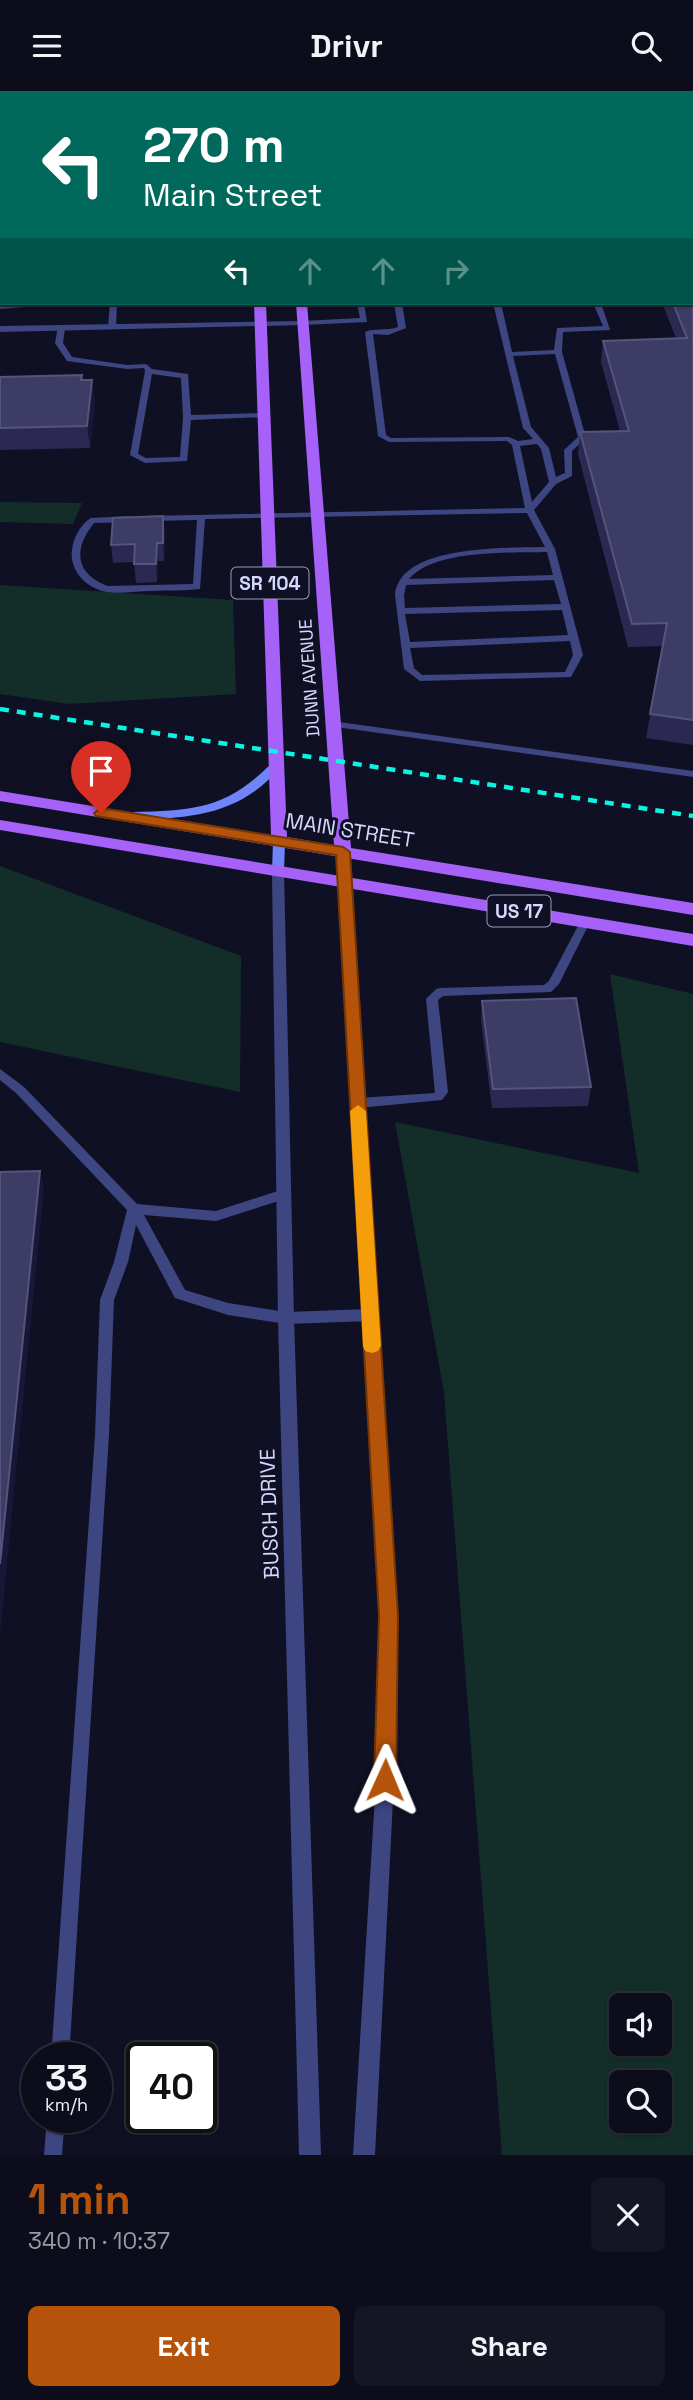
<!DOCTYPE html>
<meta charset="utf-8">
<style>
:root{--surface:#0c0c1b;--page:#151524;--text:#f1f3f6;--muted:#9a9ba3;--line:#2c2c3a;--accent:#b45309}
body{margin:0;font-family:"Space Grotesk",sans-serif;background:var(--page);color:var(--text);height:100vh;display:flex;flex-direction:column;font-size:26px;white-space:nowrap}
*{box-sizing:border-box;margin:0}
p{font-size:23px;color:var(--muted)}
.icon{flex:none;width:38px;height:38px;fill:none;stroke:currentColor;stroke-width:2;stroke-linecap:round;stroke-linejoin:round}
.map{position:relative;height:2064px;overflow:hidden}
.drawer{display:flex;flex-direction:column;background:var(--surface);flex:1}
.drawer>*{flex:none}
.banner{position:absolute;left:0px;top:0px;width:693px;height:214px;box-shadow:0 2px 5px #0004,0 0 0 2px var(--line);background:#00695c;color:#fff;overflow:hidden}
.buttons{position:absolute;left:609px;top:1902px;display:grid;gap:14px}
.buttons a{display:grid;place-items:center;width:63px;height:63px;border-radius:10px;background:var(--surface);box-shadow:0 2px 5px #0004,0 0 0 2px var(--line);font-size:35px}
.speed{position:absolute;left:21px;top:1951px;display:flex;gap:14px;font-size:35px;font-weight:700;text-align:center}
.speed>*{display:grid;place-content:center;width:91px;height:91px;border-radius:50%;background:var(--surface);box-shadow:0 2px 5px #0004,0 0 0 2px var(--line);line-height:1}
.speed small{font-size:18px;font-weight:400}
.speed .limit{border:4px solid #111;border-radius:10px;background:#fff;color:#111}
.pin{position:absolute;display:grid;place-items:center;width:60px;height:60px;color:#fff;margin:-72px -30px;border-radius:50% 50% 50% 0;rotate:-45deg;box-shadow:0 0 7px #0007}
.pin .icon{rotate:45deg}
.me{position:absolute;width:77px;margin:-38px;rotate:1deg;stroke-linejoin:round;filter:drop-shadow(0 0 5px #0008)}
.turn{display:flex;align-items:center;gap:24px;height:147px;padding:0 28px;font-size:32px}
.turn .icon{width:91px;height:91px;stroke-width:2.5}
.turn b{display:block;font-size:49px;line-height:60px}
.lanes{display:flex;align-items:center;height:66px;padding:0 28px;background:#0003;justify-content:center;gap:35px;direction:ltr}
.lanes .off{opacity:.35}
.round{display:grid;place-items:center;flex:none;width:74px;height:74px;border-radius:10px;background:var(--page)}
.head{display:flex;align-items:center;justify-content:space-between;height:119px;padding:0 28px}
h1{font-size:42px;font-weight:700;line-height:52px;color:var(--accent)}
.primary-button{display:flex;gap:14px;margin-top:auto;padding:14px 28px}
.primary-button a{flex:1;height:80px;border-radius:10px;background:var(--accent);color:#fff;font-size:28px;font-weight:700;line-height:80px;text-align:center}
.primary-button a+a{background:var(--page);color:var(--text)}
header{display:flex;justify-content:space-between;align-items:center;height:91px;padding:0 28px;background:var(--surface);font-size:32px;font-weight:700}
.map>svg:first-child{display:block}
</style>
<header><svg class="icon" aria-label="menu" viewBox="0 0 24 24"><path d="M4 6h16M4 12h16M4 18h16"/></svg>Drivr<svg class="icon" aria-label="search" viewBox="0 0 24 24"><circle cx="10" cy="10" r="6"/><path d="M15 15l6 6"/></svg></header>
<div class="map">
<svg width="693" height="2064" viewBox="0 0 693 2064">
<rect width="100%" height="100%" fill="#101024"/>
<g fill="#132e28" fill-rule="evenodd">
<path d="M0 411 82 412 73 433 0 431Z"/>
<path d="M0 494 233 509 236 603 69 613 0 603Z"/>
<path d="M0 775 241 865 240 1001 0 951Z"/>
<path d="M610 883 693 903V2064H502L444 1301 395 1031 639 1082ZM660 1914V1953H621V1914ZM621 1992H660V2030H621Z"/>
</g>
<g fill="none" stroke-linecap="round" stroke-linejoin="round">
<path stroke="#34b294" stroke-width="3.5" stroke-dasharray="2.5 4.5" stroke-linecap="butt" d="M304 727H315"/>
<g fill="#3d4681" fill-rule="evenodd">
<rect x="206" y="0" width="6" height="2"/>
<rect x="326" y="0" width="6" height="2"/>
<rect x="691" y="5" width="2" height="4"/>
<rect x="691" y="85" width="2" height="4"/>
<rect x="691" y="123" width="2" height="4"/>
<path d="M0 202H2L0 207Z"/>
<path d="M26 212H53L49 214 0 218V214Z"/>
<path d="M110 212H117L116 236 112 238 108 236Z"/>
<path d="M357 212H364L367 231 303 234 299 232 303 230 360 227Z"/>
<path d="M394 212H402L406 237 388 244 373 243 386 344 391 347 509 346 518 350 533 348 523 337 493 212H501L512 261 554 259 557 237 603 235 593 212H601L610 239 563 241 562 261 586 347 572 360V385L556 393 534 419 555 458 583 564 571 586 420 590 404 578 395 504C399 453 508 457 545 456L527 422 205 428 200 498C184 500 167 499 151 500 137 500 121 503 107 501 87 498 69 480 72 459 73 447 81 433 91 427L130 425 134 428 130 431 94 432C73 458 75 483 108 495L193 493 197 429 148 430 145 429V425L525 417 512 354 507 350 389 351 378 345 365 241C373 237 387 240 398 236ZM555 263 578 346 564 359 565 382 556 386 549 357 531 336 513 265ZM537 353 541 358 549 391 532 411 520 355ZM547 461 553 484 409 488C434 458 511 462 547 461ZM554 489 561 513 405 517 404 504 406 494ZM562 519 568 544 410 551 405 523ZM570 550 573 564 565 581 422 584 414 577 410 557Z"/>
<path d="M58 235 65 237 63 252 72 266 127 274 146 273 152 278 188 283 191 324 264 322 268 324 264 326 191 329 187 370 145 372 130 364 145 280 144 277 127 278 67 270 55 252ZM152 283 181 287 183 327 180 366 146 367 138 363Z"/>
<path d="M332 630 693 680V686L329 635 327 633Z"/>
<path d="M585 827 590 831 559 893 551 901 443 905 438 909 448 1001 442 1009 358 1017 354 1015 352 1012 358 1007 435 1002 426 908 436 898 440 897 544 894 549 890 580 831Z"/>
<path d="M0 978 24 996 137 1113 216 1120 284 1098 288 1099 290 1103 288 1107 216 1130 144 1124 185 1199 228 1212 286 1221 291 1223 293 1227 291 1231 286 1233 228 1224 175 1207 136 1134 128 1171 114 1209 109 1344 69 1967H51L95 1344 100 1209 114 1171 127 1119 16 1002 0 989Z"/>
<path d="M47 2026H65L62 2064H44Z"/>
</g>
<g fill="#3d4681" fill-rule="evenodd">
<path d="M306 230 307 232 303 234 0 241V235Z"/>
<path d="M370 1218 375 1220 378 1224 375 1228 370 1230 286 1233 281 1232 278 1227 281 1222 286 1221Z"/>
</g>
<g fill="#3d4681" fill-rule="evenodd">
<path d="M278 776 284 780 294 1227 321 2064H299L278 1227 272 780Z"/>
<path d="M345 787 351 791 398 1525 394 1689 375 2064H353L376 1689 380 1525 339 791Z"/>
</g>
<g fill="#7084f9" fill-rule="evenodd">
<path d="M277 669 283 673C242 724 193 727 133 729L127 725 133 721C197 719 226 718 273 671Z"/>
<path d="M279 747 285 751 284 780 278 784 272 780 273 751Z"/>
<path d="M343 757 349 761 351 791 345 795 339 791 337 761Z"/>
</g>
<g fill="#a561f8" fill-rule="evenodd">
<rect x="247" y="0" width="10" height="2"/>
<rect x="282" y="0" width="10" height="2"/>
<path d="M254 212H266L287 746 334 754 296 212H307L351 757 693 812V824L0 710V700L271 744Z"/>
<path d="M0 729 693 843V855L0 739Z"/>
</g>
<path stroke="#0af4e2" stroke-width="4.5" stroke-dasharray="9 8" stroke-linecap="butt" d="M0 618 693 725"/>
</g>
<g fill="#2b2952">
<path d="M693 136V654L646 647 663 555 628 556 578 363 580 341 620 340 601 271 603 250 676 247 662 212H691Z"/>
<path d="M82 284 83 289H92L95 311 90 357 0 359V286Z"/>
<path d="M163 425 165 444 164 470H158L157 491 136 492 134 471 113 472 111 454Z"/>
<path d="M482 910 591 996 588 1015 492 1017 481 929Z"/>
</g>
<g fill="#181738">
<path d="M2 66V83H0V67Z"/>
<path d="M2 140V157L0 158V141Z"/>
<path d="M92 289 95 311 90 357 87 335Z"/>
<path d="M163 425 165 444 164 470 163 452Z"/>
<path d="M157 452 158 470 157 491 156 473Z"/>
<path d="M40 1080 44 1098 0 1543V1473Z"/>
</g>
<g fill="#3d3c64" stroke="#55547c" stroke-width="2">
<path d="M0 77 2 78V140L0 141Z"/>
<path d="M691 136H693V629L650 623 667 532 632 533 580 341 629 340 603 250 687 247 673 212H691Z"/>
<path d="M82 284 81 289H92L87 335 0 337V286Z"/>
<path d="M163 425V452H157L156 473H134L135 453 111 454 113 427Z"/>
<path d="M576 907 591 996 493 998 482 910Z"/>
<path d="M40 1080 0 1473V1081Z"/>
</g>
<path fill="#b45309" stroke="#753606" stroke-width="2" d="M101 717 343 756 350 761 398 1525 396 1689 393 1696 385 1699 377 1696 374 1689 379 1525 336 764 96 725 94 722Z"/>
<path fill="#f59e0b" d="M358 1014 366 1020 381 1255 378 1260 372 1262 365 1260 363 1255 350 1020Z"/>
<g text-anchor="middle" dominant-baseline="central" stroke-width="6" stroke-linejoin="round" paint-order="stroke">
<g font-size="18" fill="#d5d7fd" stroke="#101024">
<text transform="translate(309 587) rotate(-94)">DUNN AVENUE</text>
</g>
<g fill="#101024" stroke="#9a9bbc" stroke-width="2">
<rect x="231.5" y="476.5" width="77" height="31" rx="5"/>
<rect x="487.5" y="804.5" width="63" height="31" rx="5"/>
</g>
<g font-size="19" font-weight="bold" fill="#d5d7fd">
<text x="270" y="492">SR 104</text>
<text x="519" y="820">US 17</text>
</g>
<g font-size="21" fill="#d5d7fd" stroke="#101024">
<text transform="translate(350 739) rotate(9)">MAIN STREET</text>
<text transform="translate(269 1423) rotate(-92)">BUSCH DRIVE</text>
</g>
</g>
</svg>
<div class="buttons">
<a><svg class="icon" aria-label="sound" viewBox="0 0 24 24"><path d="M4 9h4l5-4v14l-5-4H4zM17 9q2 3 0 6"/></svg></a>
<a><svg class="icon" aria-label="search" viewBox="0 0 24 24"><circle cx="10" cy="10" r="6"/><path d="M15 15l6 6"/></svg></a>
</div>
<div class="speed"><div>33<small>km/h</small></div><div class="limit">40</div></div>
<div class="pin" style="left:101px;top:722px;background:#d93025"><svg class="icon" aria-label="arrive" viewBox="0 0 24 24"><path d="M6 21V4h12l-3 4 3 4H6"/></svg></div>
<svg class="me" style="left:385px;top:1689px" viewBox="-20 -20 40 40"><path d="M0-17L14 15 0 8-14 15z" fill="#b45309" stroke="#fff" stroke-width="4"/></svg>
<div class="banner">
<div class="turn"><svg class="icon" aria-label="left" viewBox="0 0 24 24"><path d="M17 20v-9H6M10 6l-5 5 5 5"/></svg><div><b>270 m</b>Main Street</div></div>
<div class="lanes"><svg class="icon" aria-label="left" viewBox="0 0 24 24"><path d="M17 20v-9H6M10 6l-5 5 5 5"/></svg><svg class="icon off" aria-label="ahead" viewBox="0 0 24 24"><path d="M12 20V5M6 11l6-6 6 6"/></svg><svg class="icon off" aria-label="ahead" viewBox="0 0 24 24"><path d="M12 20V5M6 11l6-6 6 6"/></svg><svg class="icon off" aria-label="right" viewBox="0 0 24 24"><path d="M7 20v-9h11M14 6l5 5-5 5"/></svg></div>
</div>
</div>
<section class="drawer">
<div class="head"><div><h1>1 min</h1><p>340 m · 10:37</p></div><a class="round"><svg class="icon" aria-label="close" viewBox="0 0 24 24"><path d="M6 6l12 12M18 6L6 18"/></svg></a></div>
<div class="primary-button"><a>Exit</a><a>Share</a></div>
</section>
